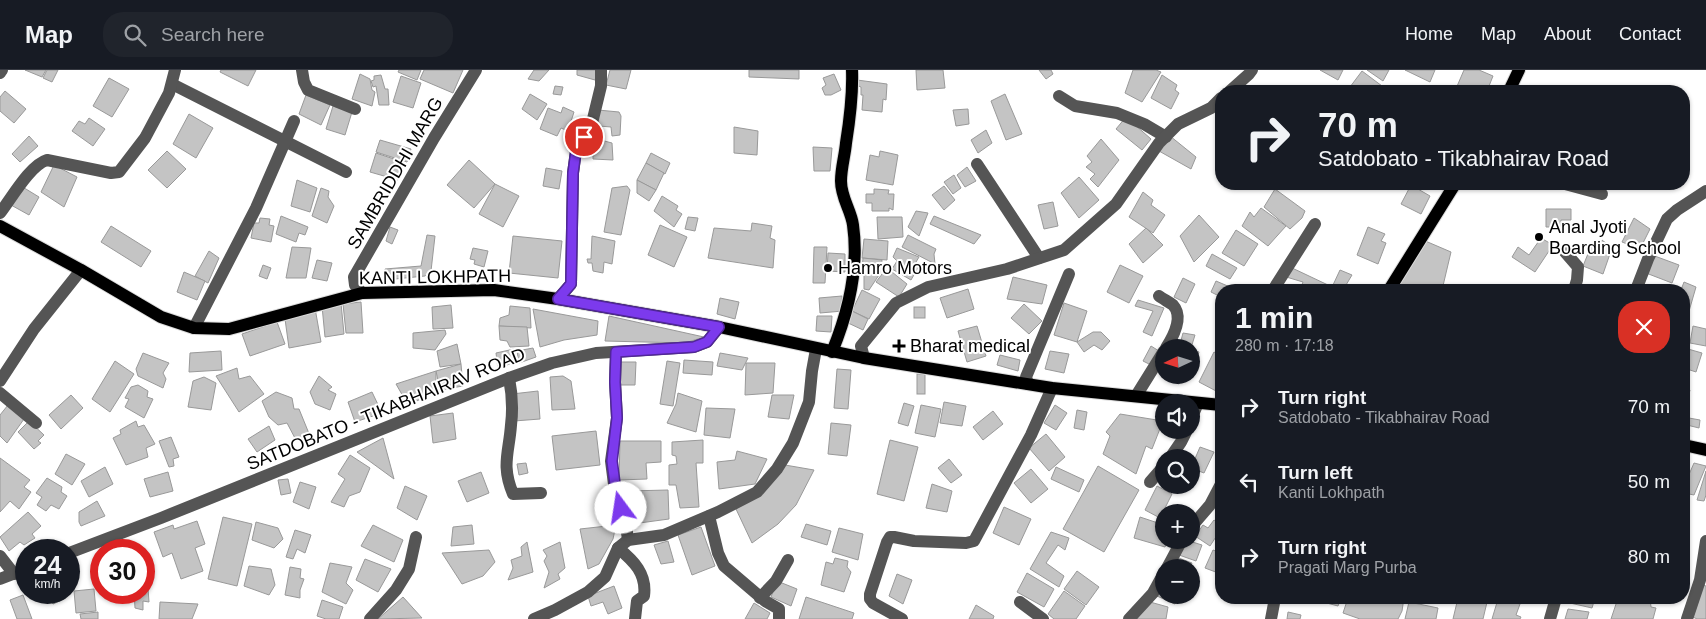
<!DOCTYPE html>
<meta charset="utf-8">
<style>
:root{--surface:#171b24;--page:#20242c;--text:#f1f3f6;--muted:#9ea1a6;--line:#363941}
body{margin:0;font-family:Arial,sans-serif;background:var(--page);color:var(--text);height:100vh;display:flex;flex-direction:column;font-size:19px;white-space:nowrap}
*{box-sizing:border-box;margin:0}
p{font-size:16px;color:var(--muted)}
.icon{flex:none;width:28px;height:28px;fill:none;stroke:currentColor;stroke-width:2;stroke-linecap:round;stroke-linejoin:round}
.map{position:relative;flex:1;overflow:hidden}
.side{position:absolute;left:1215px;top:214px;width:475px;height:320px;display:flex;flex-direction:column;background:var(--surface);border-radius:20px;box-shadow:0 1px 4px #0004}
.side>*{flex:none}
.banner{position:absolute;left:1215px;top:15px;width:475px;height:105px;border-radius:20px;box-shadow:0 1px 4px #0004;background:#171b24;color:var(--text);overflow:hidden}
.needle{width:32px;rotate:266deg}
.controls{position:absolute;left:1155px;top:269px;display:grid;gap:10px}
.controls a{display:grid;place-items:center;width:45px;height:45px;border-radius:50%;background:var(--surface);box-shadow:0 1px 4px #0004;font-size:25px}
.speed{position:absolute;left:15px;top:469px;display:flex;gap:10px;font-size:25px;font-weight:700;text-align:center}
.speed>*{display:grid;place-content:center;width:65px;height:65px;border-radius:50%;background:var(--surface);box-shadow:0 1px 4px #0004;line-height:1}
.speed small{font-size:12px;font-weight:400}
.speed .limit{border:8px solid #d22;background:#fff;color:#111}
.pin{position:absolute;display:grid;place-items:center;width:42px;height:42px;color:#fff;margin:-21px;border:2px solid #fff;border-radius:50%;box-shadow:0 1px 5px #0007}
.me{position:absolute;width:55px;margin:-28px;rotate:346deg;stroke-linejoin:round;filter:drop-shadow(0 0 4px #0008)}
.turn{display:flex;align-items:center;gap:18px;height:105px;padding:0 20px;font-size:22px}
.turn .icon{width:65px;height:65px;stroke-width:2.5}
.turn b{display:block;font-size:35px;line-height:42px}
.round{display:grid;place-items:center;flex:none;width:52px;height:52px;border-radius:20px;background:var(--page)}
.overview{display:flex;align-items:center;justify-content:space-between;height:85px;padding:0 20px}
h1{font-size:30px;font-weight:800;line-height:38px}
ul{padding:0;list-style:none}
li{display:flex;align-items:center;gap:15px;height:75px;padding:0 20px}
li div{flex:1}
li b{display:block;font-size:19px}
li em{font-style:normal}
header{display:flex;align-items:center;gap:30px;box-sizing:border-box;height:70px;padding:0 25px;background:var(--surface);border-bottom:1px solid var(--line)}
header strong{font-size:24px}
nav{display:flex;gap:28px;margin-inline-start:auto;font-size:18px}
.search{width:350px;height:45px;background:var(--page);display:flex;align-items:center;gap:12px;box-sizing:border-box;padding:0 18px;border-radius:20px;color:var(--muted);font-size:19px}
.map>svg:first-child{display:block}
</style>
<header>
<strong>Map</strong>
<div class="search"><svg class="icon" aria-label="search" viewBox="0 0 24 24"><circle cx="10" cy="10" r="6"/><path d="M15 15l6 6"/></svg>Search here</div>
<nav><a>Home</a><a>Map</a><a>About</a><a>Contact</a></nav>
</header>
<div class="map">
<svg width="1706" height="549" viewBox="0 0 1706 549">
<rect width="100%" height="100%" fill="#fff"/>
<g fill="#c4c4c4" stroke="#999">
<path d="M25 0H46L42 7Z"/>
<path d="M47 0H58L52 12 43 8Z"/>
<path d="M221 0H256L248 16 220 2Z"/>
<path d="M399 0H421L417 10 398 2Z"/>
<path d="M424 0H463L453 23 420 9Z"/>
<path d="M534 0H549L539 11 528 9Z"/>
<path d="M577 0H598L595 10 577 5Z"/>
<path d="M610 0H631L626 19 606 15Z"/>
<path d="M749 0H799V9L749 7Z"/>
<path d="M916 0H943L945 18 917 20Z"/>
<path d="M1039 0H1051L1053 4 1046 9Z"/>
<path d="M1133 0H1156L1161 2 1142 32 1125 23Z"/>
<path d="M1320 0H1343L1338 10Z"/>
<path d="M1367 0H1389L1383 11Z"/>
<path d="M1405 0H1435L1430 12Z"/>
<path d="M1464 0H1479L1493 6 1487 21H1455Z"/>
<path d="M1362 1 1382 16 1378 21H1356L1350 17Z"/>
<path d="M360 4 370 9 372 20 375 22 372 36 352 29Z"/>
<path d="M834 4 841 20 831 25H825L822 18 826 15 823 8Z"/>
<path d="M381 5 385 19H388L389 35H379L376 16 373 17 371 11 374 10V6Z"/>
<path d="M1162 5 1177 15 1175 20 1179 23 1171 39 1151 28Z"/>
<path d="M401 6 421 13 413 38 393 32Z"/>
<path d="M109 8 129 19 112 47 93 36Z"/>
<path d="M857 10 887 14 886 30 883 29 882 42 862 40 863 25H861V17L856 15Z"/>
<path d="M555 16 563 17 561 25 553 24Z"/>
<path d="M5 21 26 39 14 53 0 41V27Z"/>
<path d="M530 24 547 34 537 50 522 39Z"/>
<path d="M1005 24 1022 64 1006 70 991 31Z"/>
<path d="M306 25 330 35 321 55 299 44Z"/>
<path d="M333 36 352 42 345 65 326 59Z"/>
<path d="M563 37 574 42 568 61 561 58 557 66 540 59 548 38 561 43Z"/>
<path d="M968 39 969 54 956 56 953 40Z"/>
<path d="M598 40 619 42 621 46 620 65 612 66 611 57 599 56Z"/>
<path d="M189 44 213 58 196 88 173 74Z"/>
<path d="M1126 47 1151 69 1142 80 1116 59Z"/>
<path d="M89 48 105 59 93 76 72 61 79 51 85 54Z"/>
<path d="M1221 49V71L1216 64 1221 60 1215 54Z"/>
<path d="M734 57 758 61 757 85 734 83Z"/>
<path d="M986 60 992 73 978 83 971 70Z"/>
<path d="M29 66 38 76 20 92 12 84Z"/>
<path d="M1170 66 1196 87 1191 99 1159 81Z"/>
<path d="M593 68 612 73 613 90 593 89Z"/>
<path d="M1101 69 1119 90 1098 117 1090 109 1095 104 1086 97 1092 92 1087 86Z"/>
<path d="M380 70 411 79 407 92 376 82Z"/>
<path d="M813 77 832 78 830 101H814Z"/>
<path d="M167 81 186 99 167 118 148 100Z"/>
<path d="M880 81 898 85 893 115 866 110 870 85 879 87Z"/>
<path d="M376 83 403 92 398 110 370 102Z"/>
<path d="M651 83 670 93 665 104 646 93Z"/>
<path d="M469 90 495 114 474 138 447 115Z"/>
<path d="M646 93 664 103 656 120 637 110Z"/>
<path d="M54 95 77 107 64 137 41 122Z"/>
<path d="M967 97 976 111 965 117 957 105Z"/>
<path d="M546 98 562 101 559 119 543 116Z"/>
<path d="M954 105 961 118 953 124 944 112Z"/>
<path d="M1079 107 1099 130 1079 148 1061 123Z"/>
<path d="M297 110 317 118 310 142 291 136Z"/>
<path d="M637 110 656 120 649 131 637 123Z"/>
<path d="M495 114 519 126 503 157 479 144Z"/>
<path d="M1411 115 1430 126 1421 144 1401 134Z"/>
<path d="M21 116 39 127 29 145 11 135Z"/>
<path d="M627 116 630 120 621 165 604 162 612 118Z"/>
<path d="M944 116 955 130 944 140 932 125Z"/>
<path d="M321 118 329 121 328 127 334 136 327 153 312 146Z"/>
<path d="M874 119 889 120 888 124H894L893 140 889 138V141H872V133H866V124H874Z"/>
<path d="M1275 119 1305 141 1302 148 1290 159 1264 137Z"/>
<path d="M1143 122 1153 130 1151 135 1165 145 1153 163 1129 147Z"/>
<path d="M662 126 678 136 676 140 682 144 674 157 654 141Z"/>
<path d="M1053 132 1058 156 1044 159 1038 135Z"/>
<path d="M1261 138 1286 156 1268 176 1242 156 1250 142 1254 147Z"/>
<path d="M1546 139H1571V150H1561V157H1546Z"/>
<path d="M916 141 928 143 919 166 908 157Z"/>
<path d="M1199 145 1219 167 1194 192 1180 166Z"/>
<path d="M281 146 308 157 305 165 299 163 296 172 276 164Z"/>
<path d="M934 146 981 165 974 174 930 154Z"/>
<path d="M688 147 698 148 695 161 685 159Z"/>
<path d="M877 147H902L903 167 878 169Z"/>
<path d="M260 148 270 149 269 155 274 156 271 172 251 168 254 153H259Z"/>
<path d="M1634 148 1650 159 1640 179 1622 172Z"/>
<path d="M752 153 772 156 770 168 775 170 773 198 708 188 714 158 751 161Z"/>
<path d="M660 155 687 167 674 197 648 185Z"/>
<path d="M111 156 151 181 141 197 101 172Z"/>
<path d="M390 157 398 160 392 174 386 171Z"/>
<path d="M1368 157 1385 164 1381 171 1386 173 1378 194 1357 185Z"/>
<path d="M1146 158 1163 175 1143 193 1129 174Z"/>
<path d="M1236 160 1258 174 1244 196 1222 183Z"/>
<path d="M427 165 435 166 431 201 425 206 385 210V199L421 196Z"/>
<path d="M908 165 936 179 934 184 935 194 902 177Z"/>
<path d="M513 166 562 171 558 208 509 203Z"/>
<path d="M592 166 615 171 612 194 604 192 603 203 593 201 592 193H588L587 189H591Z"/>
<path d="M1541 168 1553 175 1535 202 1512 187 1518 177 1529 185Z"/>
<path d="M864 169 888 171 887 190 862 188Z"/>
<path d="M1423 170 1451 182 1442 220H1394Z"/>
<path d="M1602 170 1612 178 1603 204 1583 196 1592 174 1599 178Z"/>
<path d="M292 177 311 178 306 208H286Z"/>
<path d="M814 177H827L825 213H813Z"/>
<path d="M473 178 488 181 484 197 474 194 475 190 470 189Z"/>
<path d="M897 178 919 187 916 192 919 196 911 210 892 199 897 191 893 187Z"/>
<path d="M209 181 219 188 208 213 195 206Z"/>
<path d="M828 183 845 184V202L827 201Z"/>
<path d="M1212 184 1237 198 1230 209 1206 196Z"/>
<path d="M1652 185 1679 195 1672 213 1646 203Z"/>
<path d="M863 188 882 190 881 202 862 201Z"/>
<path d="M317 190 332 193 327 211 312 208Z"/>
<path d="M263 195 271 198 267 209 259 206Z"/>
<path d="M1120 195 1143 206 1129 233 1107 222Z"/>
<path d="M1290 197 1328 215H1333L1340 200 1352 205 1343 220H1300L1303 212 1283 206Z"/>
<path d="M885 200 891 204 892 202 907 214 899 227 876 212Z"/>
<path d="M864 201 881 202 869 220 864 219Z"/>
<path d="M184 202 205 211 197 230 177 222Z"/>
<path d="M1013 207 1047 215 1042 234 1007 229Z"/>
<path d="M1183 208 1195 214 1186 233 1174 227Z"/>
<path d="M1216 211 1237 220H1221V227L1211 222Z"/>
<path d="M1684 212 1696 217 1687 248 1684 247V220H1681Z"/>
<path d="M968 219 974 239 947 248 940 228Z"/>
<path d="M862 220 880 229 869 249 852 241Z"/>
<path d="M842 226 843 241 820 243 819 228Z"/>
<path d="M720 228 739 232 735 249 717 244Z"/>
<path d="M1138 230 1164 238 1152 266 1143 262 1153 241 1135 236Z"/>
<path d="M361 232 363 263H346L343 234Z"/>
<path d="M341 233 344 264 325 267 322 236Z"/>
<path d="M1064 233 1087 241 1077 272 1054 265Z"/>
<path d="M1024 234 1042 251 1029 264 1011 248Z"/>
<path d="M451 235 453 258 433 259 432 237Z"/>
<path d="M510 236 530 238 531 258 499 256 500 248 509 245Z"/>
<rect x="914" y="237" width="11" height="11"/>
<path d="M315 238 321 272 289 278 285 249Z"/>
<path d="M533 239 598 251 597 265 564 270 540 277Z"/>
<path d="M852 241 868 249 863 260 846 252Z"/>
<path d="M609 246 704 267 685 273 605 271Z"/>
<path d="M817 246H832L831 262 816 261Z"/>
<path d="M277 252 285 274 250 286 242 264Z"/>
<path d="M499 256 527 257 529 276 510 277 507 271 500 270Z"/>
<path d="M977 256 986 286 967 292 958 261Z"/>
<path d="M1693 256 1706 259V276L1690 273Z"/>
<path d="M445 260 446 264 435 280 413 278V263Z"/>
<path d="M1093 262H1101L1110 271 1102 280 1094 275 1084 282 1077 272Z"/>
<path d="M1183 263 1195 265 1191 278H1179Z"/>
<path d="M457 274 461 294 440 297 437 281Z"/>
<path d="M1151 276 1159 281 1151 295 1143 291Z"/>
<path d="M533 278 536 287 519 293 517 281Z"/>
<path d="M514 279 516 291 498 299 496 283Z"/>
<path d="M1191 279 1199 282 1191 304Z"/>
<path d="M1688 279 1702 283 1696 302 1684 298Z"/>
<path d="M221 281 222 300 189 302 190 283Z"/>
<path d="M1050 281 1069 284 1064 303 1045 299Z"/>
<path d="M1214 282 1221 286V315L1218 322 1199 312Z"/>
<path d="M143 283 169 293 163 303 166 309 163 318 138 306 136 299Z"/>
<path d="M720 283 748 288 742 300 717 296Z"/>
<path d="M1000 285 1020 290 1018 301 997 295Z"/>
<path d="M684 290 713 292 712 305 683 303Z"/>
<path d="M115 291 134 304 110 342 92 329Z"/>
<path d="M667 291 680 293 673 336 660 334Z"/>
<path d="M617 292H636L635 315H617Z"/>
<path d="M746 293H775L773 323 745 325Z"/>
<path d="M461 294 463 316 440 320 436 301Z"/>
<path d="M237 298 239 309 250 306 264 324 239 342 216 306Z"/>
<path d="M837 299 851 300 848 339 834 338Z"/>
<path d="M436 301V322L408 335 396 314Z"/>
<rect x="917" y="304" width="8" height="20"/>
<path d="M1171 305H1183L1179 314 1170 309Z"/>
<path d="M319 306 332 317 328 320 336 324 330 340 315 334 310 322Z"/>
<path d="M563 306 571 311 575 339 552 340 550 307Z"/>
<path d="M204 307 216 313 211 340 188 337 193 311Z"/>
<path d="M138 315 148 321 147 327 153 329 144 348 125 337 129 329 125 328 131 317Z"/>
<path d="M1684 319 1690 320 1684 342Z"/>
<path d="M538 321 540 349 514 351 512 324Z"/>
<path d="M276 322 292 328 294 339H299L310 366 296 370 287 353 278 355 269 347 262 331Z"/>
<path d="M372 322 382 343 355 352 348 332Z"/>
<path d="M678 323 702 331 696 362 667 353 676 334Z"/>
<path d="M71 325 83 338 61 359 49 345Z"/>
<path d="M772 325H794L789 349 768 347Z"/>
<path d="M944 332 966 336 962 356 940 353Z"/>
<path d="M904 333 914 336 908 356 898 353Z"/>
<path d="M8 335 24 349 7 373 0 366V345Z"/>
<path d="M921 335 941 339 935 367 915 363Z"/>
<path d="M1055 335 1067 343 1056 360 1044 353Z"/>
<path d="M706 338 735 339 730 368 704 365Z"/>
<path d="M1077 340 1087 342 1084 360 1074 358Z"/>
<path d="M993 341 1003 354 983 370 973 357Z"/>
<path d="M453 343 456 369 433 373 430 346Z"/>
<path d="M1120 344 1163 351 1152 379 1146 376 1136 404 1103 384 1110 366 1106 362Z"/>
<path d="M1689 348 1700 350 1699 358 1687 355Z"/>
<path d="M29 351 44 365 38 371 41 373 34 379 18 362Z"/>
<path d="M136 351 138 357 144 355 155 374 146 378 148 387 126 395 113 368 121 364 120 360Z"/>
<path d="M831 353 851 355 847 386 828 384Z"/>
<path d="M269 356 275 370 257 382 248 369Z"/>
<path d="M596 361 600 395 556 400 552 366Z"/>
<path d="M1046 364 1065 387 1049 401 1029 378Z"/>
<path d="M171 367 179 387 173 389 174 396 169 397 159 371Z"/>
<path d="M383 368 394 409 357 382Z"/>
<path d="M703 370V393H696L699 437 680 438 676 415H669V395L677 394 676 386 672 385V372Z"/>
<path d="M890 370 918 377 904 431 877 424Z"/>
<path d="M620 371H661V392L646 393 647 409 619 410Z"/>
<path d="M1200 377 1214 382 1204 403 1191 398Z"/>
<path d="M737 381 767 389 755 414 719 419 717 392 735 390Z"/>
<path d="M66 384 85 394 72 415 55 404Z"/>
<path d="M350 385 370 398 360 422 349 426 344 437 331 432 345 409 338 404Z"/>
<path d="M0 388 30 410 24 417 31 422 19 439 10 431 0 442Z"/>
<path d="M949 389 962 405 951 413 938 398Z"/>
<path d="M526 393 528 403 519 405 517 394Z"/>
<path d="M1694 393 1706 396 1694 425 1684 423V416Z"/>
<path d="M785 395 814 400 796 435 778 454 752 473 736 439Z"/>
<path d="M1098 396 1139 420 1104 482 1063 459Z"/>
<path d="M105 397 113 414 89 427 81 411Z"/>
<path d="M1056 397 1084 410 1079 422 1051 409Z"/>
<path d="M1031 399 1048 419 1031 433 1014 413Z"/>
<path d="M1706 401V425L1704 431 1697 430Z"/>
<path d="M168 402 173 421 150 427 144 409Z"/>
<path d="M481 402 489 423 467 432 458 411Z"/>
<path d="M47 408 62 417 61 422 67 426 59 439 51 435 46 441 37 435 42 427 36 423Z"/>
<path d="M288 409 291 423 281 425 278 410Z"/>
<path d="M300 412 316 417 309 439 293 432Z"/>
<path d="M932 414 952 421 947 442 926 438Z"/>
<path d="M405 416 427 426 417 450 397 438Z"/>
<path d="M1157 416 1172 424 1160 448 1145 440Z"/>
<path d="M668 420 669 449 632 454 628 421Z"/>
<path d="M97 431 105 446 81 456 79 452V442Z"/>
<path d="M1004 437 1031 449 1019 475 993 463Z"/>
<path d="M28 442 41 456 32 464 35 468 24 475 20 472 9 481 0 467Z"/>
<path d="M223 447 252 454 237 516 208 509Z"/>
<path d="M1140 447 1164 455V470H1168L1165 477 1134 468Z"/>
<path d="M1214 450 1221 455V459L1210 476 1195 466 1203 455 1208 458Z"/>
<path d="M197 451 205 474 195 478 203 501 181 509 172 483 163 487 154 462 173 455 174 459Z"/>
<path d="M256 452 278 458 283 469 274 478 252 470Z"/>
<path d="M806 454 831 461 827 475 801 467Z"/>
<path d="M373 455 403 470 394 492 361 476Z"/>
<path d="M472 455 474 474 451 476 453 457Z"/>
<path d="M616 455 613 469 599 494 588 499 580 459Z"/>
<path d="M701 457 715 496 692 505 678 465Z"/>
<path d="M839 458 863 464 858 490 832 482Z"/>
<path d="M295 460 311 465 305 483 297 479 293 489 286 487Z"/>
<path d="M1051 462 1069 468 1065 480 1058 475 1046 493 1064 506 1059 517 1030 499Z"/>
<path d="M1186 470 1202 475 1196 491 1179 485Z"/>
<path d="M668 471 674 492 661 494 654 475Z"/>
<path d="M527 472 533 502 508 510 513 498 511 490 522 486 521 477Z"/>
<path d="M560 472 565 498 558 504 560 509 544 518 549 502 544 491 547 486 543 480Z"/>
<path d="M489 480 495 492 483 506 462 514 442 483Z"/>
<path d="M1213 480 1221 483V504L1205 498Z"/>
<path d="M1176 487 1192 493 1190 498H1172Z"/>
<path d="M835 488 848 491 847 497 851 502 844 522 821 515 826 492 833 494Z"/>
<path d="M365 489 391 499 378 522 356 510Z"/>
<path d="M330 493 352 497 346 513 353 520 346 534 322 522Z"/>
<path d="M249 496 271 499 275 515 269 525 244 516Z"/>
<path d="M290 497 301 499 300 508 304 509 300 520V528L285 525Z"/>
<path d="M1077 501 1099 517 1086 535 1064 519Z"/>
<path d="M1027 503 1054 519 1044 537 1017 522Z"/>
<path d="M144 504H147L149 532 143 531V540L135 538 134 522H144Z"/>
<path d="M897 504 912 510 903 534 889 526Z"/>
<path d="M777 511 797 519 791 536 771 527Z"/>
<path d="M1164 511V525H1179L1175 534 1157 526Z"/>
<path d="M1703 515 1706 516V549H1697L1693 547Z"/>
<path d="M614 516 622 538 608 544 603 532 591 536 588 526Z"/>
<path d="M94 519 96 541 76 543 74 521Z"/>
<path d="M1064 521 1085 536 1076 549H1054L1048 544Z"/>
<path d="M47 522H61L64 529 53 534Z"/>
<path d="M23 525 32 549H17L10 530Z"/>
<path d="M403 527 422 548 378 549Z"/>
<path d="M806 527 854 543 852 549H799Z"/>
<path d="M1308 528H1341L1338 536Z"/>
<path d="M1348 528H1404L1402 541 1398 549H1360L1343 543Z"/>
<path d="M1458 528H1488L1483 549H1453Z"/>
<path d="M1571 528H1595L1592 538 1570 533Z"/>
<path d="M1618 528H1650L1651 537 1656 538 1653 549H1611Z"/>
<path d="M1498 529 1520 534 1516 545 1521 547 1520 549H1492Z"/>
<path d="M322 530 343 537 339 549H326L317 546Z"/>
<path d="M160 532 198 534 192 549H159Z"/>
<path d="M1150 532 1168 537 1166 549H1136Z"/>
<path d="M1409 532 1438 538 1436 549H1405Z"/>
<path d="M754 533 770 543 767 549H745Z"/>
<path d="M976 535 994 546 993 549H969Z"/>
<path d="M1568 539 1589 542 1587 549H1565Z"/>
<path d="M98 542V549H81L80 544Z"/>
<path d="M1288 542 1301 545 1300 549H1287Z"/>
</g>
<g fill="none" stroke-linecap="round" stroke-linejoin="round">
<defs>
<g id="major">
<path d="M1509 21 1519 0"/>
<path d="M0 156 81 200 161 247 194 258 229 259 362 223 494 220 558 229 719 257 864 288 1052 318 1221 335"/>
<path d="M1389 220 1455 114"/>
<path d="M832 282C848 243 859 197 853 155 851 140 841 128 841 111 841 98 845 85 846 73 850 48 853 25 852 0"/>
<path d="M1684 375 1706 380"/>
</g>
</defs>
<use href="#major" stroke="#dbdbdb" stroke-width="14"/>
<g stroke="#555" stroke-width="12">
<path d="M302 0 304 12 308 20 355 39"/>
<path d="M0 3 2 0"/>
<path d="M172 14 346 102"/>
<path d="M1230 21 1249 4 1252 0"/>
<path d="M1059 26 1075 36 1117 43 1144 54 1166 67"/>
<path d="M977 94 1039 188"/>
<path d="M1565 114 1602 124"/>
<path d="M0 143C11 129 30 95 47 90L111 103 119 102 145 68 169 23 175 0"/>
<path d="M1565 182 1578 197 1577 210 1574 220"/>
<path d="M1273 220 1315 154"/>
<path d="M1636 220 1648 189 1667 149 1677 140 1706 121"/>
<path d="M362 223 355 215 354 207 434 68 476 0"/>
<path d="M1159 226C1163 229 1169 232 1173 235 1184 247 1173 267 1166 278"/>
<path d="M558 229 571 214 573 103 576 81 592 53 601 16V0"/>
<path d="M194 258 256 138 294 51"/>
<path d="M616 282 615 312 617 348 611 391 615 422 626 455 628 470"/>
<path d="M864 288 861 276 896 233 928 217 1007 199 1064 180 1116 134 1159 73 1178 54 1211 38 1221 28"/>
<path d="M509 308C512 323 513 339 511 355 509 383 501 395 513 424L541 423"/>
<path d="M0 311 34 259 81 200"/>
<path d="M1028 314 1026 307 1069 204"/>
<path d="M0 323 36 353"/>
<path d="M1136 326 1164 281"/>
<path d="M1191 349 1198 333"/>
<path d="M1170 388 1181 372 1187 360"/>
<path d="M1150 412 1164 396"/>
<path d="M709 446 718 483 724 496 765 531 779 539V549"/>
<path d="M1191 457 1210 435 1221 414"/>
<path d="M618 478C634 491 647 504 644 526L637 531 635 549"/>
<path d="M69 483 161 448 509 308 552 293 596 283 694 277 707 272 719 257"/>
<path d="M0 486 14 504"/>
<path d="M1167 498 1182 470"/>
<path d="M0 509 26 499"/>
<path d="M760 528 776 511 788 490"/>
<path d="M1020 532 1043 549"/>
<path d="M370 549 396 520 409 499 416 467"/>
<path d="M534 549 555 540 588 522 605 507 618 478 628 470 664 465 718 442 757 422 777 399 793 373 809 332 812 301 816 279"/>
<path d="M902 549 873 533 870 529V524L887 472 890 467H894L914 471 966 473 974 471 1031 365 1052 318"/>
<path d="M1129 549 1153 523 1164 503"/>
<path d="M1271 549 1275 528"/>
<path d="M1550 549 1556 528"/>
<path d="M1687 549 1700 510 1706 471"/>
</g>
<use href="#major" stroke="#000" stroke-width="12"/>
</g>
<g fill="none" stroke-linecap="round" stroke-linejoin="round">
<defs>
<path id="route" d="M584 67 576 81 573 103 571 214 558 229 719 257 707 272 694 277 616 282 615 312 617 348 612 391 616 422 621 438"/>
</defs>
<use href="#route" stroke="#51269a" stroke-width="12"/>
<use href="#route" stroke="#7c3aed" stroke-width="9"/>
</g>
<g fill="#000" stroke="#fff" stroke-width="2">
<circle cx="1539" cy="167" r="5"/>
<circle cx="828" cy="198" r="5"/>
<path d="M896.5 268.5h5v5h5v5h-5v5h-5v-5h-5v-5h5z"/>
</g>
<g text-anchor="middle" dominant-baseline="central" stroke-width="4" stroke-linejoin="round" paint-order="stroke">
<g font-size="18" fill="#000" stroke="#fff">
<text transform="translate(395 103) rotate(-60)">SAMBRIDDHI MARG</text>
<text transform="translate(435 207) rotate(-1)">KANTI LOKHPATH</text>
<text transform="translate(386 339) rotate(-22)">SATDOBATO - TIKABHAIRAV ROAD</text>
</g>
<g font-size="18" fill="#000" stroke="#fff" text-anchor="start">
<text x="1549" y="157">Anal Jyoti<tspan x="1549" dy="21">Boarding School</tspan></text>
<text x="838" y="198">Hamro Motors</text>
<text x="910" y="276">Bharat medical</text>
</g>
</g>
</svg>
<div class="controls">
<a><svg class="needle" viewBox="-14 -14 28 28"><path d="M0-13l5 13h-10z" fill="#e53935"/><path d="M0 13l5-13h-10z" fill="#9ea1a6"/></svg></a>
<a><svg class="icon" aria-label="sound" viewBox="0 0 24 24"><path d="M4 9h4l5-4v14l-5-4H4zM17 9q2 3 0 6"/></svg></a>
<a><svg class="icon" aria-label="search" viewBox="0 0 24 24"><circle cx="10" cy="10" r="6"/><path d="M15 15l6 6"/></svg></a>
<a>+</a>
<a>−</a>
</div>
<div class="speed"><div>24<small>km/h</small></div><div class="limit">30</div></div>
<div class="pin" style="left:584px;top:67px;background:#d93025"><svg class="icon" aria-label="arrive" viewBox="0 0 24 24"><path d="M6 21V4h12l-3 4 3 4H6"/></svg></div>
<svg class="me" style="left:621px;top:438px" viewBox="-20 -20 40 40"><circle r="19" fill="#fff"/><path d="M0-13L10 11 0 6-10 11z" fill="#7c3aed"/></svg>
<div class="banner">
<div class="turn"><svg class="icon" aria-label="right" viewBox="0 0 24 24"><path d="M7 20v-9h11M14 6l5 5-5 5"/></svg><div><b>70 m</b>Satdobato - Tikabhairav Road</div></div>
</div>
<section class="side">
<div class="overview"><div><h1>1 min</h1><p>280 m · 17:18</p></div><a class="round" style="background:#d93025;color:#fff"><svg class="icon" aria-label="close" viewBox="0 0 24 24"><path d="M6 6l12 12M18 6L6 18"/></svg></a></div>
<ul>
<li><svg class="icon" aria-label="right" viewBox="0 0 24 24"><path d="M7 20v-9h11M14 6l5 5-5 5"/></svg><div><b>Turn right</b><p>Satdobato - Tikabhairav Road</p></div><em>70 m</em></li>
<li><svg class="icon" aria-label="left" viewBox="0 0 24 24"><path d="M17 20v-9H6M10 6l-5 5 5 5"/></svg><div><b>Turn left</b><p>Kanti Lokhpath</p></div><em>50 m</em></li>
<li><svg class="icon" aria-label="right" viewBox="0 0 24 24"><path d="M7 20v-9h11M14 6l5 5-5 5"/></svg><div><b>Turn right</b><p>Pragati Marg Purba</p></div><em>80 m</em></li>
</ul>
</section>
</div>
